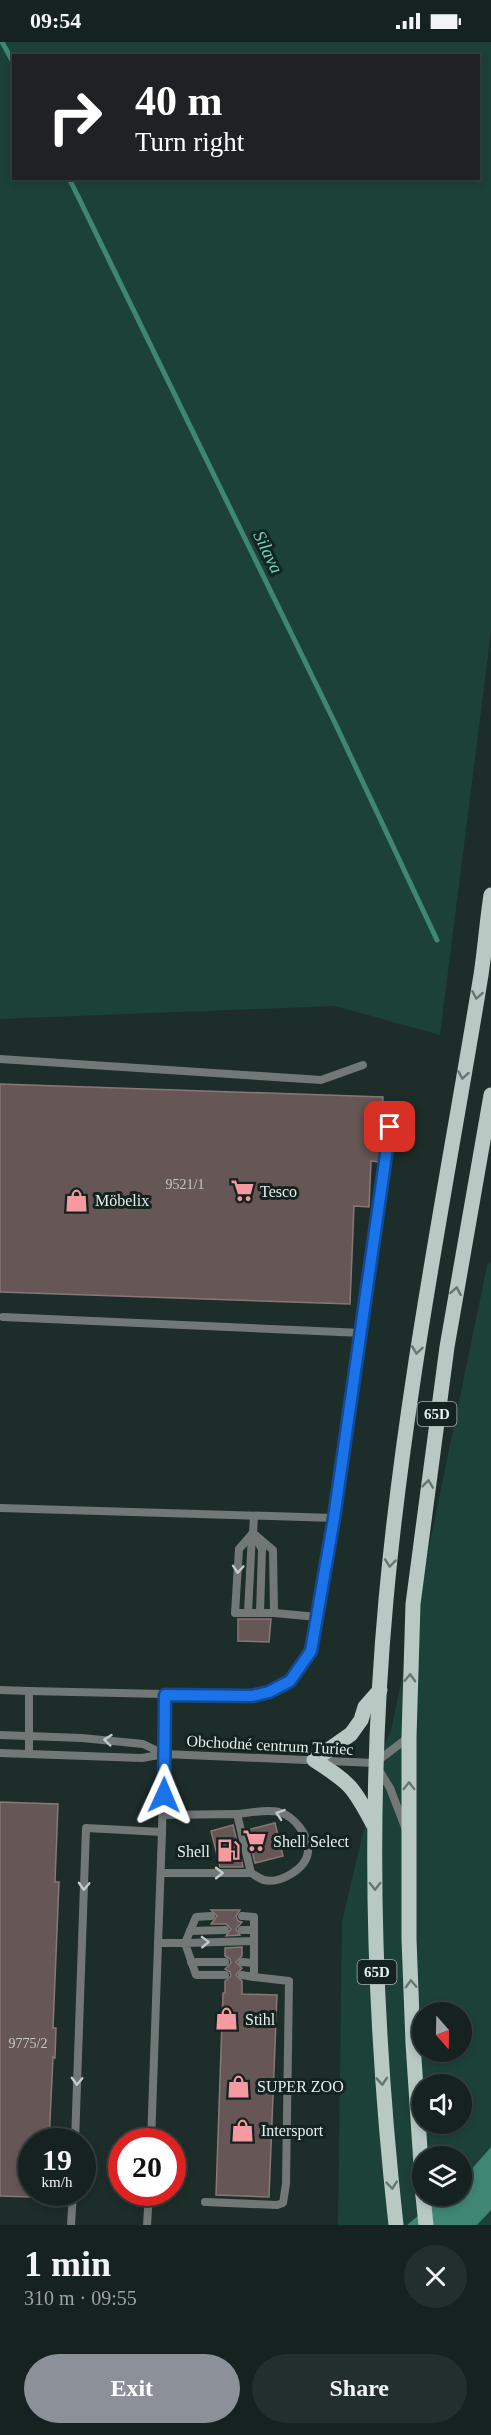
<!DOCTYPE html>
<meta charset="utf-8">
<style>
:root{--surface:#16221f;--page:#232f2c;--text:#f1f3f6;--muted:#9ea4a4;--line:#353f3d;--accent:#8c9099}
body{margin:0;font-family:Georgia,serif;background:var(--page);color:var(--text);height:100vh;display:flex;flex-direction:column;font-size:22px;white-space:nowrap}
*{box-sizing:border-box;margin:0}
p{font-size:20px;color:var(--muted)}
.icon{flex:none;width:33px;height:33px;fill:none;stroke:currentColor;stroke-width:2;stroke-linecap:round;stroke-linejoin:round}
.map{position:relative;height:2183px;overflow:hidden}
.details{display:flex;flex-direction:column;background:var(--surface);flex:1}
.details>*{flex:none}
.banner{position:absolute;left:12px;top:12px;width:468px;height:126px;border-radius:0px;box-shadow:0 3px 9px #0003,0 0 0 2px var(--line);background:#202124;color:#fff;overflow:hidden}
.needle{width:39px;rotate:160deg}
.buttons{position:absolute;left:412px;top:1960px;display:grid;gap:12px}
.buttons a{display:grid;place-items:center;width:60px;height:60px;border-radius:50%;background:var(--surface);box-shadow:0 3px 9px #0003,0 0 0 2px var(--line);font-size:30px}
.speed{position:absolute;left:18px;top:2086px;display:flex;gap:12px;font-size:30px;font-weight:700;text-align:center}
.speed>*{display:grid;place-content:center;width:78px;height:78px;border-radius:50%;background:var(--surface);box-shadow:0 3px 9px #0003,0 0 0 2px var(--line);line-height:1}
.speed small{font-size:15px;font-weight:400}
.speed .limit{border:9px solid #d22;background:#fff;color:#111}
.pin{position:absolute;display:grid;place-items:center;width:51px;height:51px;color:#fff;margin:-26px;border-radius:12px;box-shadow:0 3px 9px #0006}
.me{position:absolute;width:66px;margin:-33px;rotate:1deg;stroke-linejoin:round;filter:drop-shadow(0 0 4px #0008)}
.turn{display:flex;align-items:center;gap:21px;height:126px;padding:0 24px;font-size:27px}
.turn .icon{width:78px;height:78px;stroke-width:2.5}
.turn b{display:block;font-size:42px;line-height:51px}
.round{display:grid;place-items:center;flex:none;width:63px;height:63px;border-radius:32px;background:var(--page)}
.overview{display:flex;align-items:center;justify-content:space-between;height:102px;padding:0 24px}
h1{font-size:36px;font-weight:600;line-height:45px}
.cta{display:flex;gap:12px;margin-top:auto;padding:12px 24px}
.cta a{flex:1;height:69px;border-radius:36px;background:var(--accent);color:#fff;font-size:24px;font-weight:600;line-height:69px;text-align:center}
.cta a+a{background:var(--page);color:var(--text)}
.status{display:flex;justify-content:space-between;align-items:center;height:42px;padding:0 30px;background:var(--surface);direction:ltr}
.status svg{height:16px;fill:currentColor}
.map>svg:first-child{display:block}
</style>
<div class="status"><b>09:54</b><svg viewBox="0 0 49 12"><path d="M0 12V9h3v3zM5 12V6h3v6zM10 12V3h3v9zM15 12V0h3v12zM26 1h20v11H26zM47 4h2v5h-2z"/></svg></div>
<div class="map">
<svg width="491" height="2183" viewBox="0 0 491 2183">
<rect width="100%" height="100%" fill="#1d2d29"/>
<g fill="#1c4138" fill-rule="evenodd">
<path d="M0 0H491V590L440 993 335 964 0 977ZM14 14H478V136H14Z"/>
<path d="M488 1219 491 1222V2183H338L342 1880 383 1705 391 1689ZM423 1971H462V2010H423ZM423 2043H462V2082H423ZM423 2115H462V2154H423Z"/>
</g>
<path fill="#3f8674" d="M491 2105V2168L477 2183H407L442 2154H462V2138Z"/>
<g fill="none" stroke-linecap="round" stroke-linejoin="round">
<g stroke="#3f8674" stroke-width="5">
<path d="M2 0 14 22"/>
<path d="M69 136 335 681 437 898"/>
</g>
</g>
<g fill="#665656" stroke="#897778" stroke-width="1.5">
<path d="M0 1042 383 1055 381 1105 379 1120 371 1119 369 1165 354 1164 350 1262 0 1250Z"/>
<path d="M238 1577H271L269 1600 238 1599Z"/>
<path d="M0 1760 58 1762 55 1840H59L53 1986H56L55 2016 53 2015 49 2100H32V2155L0 2154Z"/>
<path d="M275 1781 283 1814 255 1821 247 1788Z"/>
<path d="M233 1783 243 1825H220L211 1789Z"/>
<path d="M211 1868H240L236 1874 238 1879 242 1880 236 1887 240 1893 226 1894 231 1887 226 1882H211L217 1874Z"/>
<path d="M242 1905V1914L236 1920 242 1926 236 1933 242 1939V1952L277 1953 269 2155 216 2153 223 1951H225V1939L231 1934 230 1930 225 1927 231 1921 230 1917 225 1914V1906Z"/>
</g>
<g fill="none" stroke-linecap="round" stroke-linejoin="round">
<g stroke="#717876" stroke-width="8">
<path d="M0 1017 321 1038 363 1023"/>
<path d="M3 1275 362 1291 318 1575C308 1621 300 1643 252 1654L29 1649"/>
<path d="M362 1291 390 1085"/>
<path d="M0 1466 335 1476"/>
<path d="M254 1474 253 1491 239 1507 235 1571H274L318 1575"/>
<path d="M253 1491 273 1508 274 1571"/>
<path d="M255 1495 262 1507 260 1571"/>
<path d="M248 1571 252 1492"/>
<path d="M0 1648 29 1649V1712"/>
<path d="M0 1693 82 1696 143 1702 164 1712"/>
<path d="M0 1711 142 1716 164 1712 375 1721"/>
<path d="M376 1720 409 1695"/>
<path d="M379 1728 390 1746 405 1785"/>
<path d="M237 1772C250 1771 266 1767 279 1770 294 1774 310 1794 308 1810 306 1827 280 1842 264 1838 260 1837 255 1833 251 1831"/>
<path d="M161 1831H251L237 1772 163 1773"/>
<path d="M242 1888H254"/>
<path d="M190 1889 225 1888"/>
<path d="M158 1901H185L196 1875 211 1874"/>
<path d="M191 1920H225"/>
<path d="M242 1920 254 1921"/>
<path d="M225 1933H196L185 1901 254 1899"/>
<path d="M242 1933 254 1935"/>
<path d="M75 2100 86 1786 162 1790 165 1653"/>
<path d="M151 2100 162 1790"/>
<path d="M205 2160 277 2163 283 2161 286 2142 289 1939 254 1935V1875L242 1874"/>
<path d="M71 2183 73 2151"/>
<path d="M147 2183 149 2151"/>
</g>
<g stroke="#b8c8c3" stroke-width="15">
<path d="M373 1782C353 1744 350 1741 314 1718L351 1692 361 1678 365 1665 380 1648"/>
<path d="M423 2153 413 2001 409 1897V1695L413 1562 447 1305 491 1053"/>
<path d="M423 2154 426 2183"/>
<path d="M396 2183C373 1976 367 1766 386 1558 405 1348 447 1141 481 933 485 906 487 879 491 853"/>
</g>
</g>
<defs><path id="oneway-chevron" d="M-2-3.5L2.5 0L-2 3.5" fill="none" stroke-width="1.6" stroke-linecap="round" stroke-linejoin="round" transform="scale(1.5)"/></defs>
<g stroke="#667671">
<use href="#oneway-chevron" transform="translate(477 953) rotate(100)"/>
<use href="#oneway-chevron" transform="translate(463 1033) rotate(100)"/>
<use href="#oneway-chevron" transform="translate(456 1249) rotate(-80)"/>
<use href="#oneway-chevron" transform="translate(417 1308) rotate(98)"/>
<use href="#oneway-chevron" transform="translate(428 1442) rotate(-83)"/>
<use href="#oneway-chevron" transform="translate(390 1521) rotate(96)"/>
<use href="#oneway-chevron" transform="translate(410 1636) rotate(-88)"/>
<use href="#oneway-chevron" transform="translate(409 1744) rotate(-90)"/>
<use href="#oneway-chevron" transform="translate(375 1844) rotate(89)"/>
<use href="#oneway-chevron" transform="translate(411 1942) rotate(-92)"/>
<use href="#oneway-chevron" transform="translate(382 2039) rotate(86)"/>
<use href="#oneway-chevron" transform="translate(392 2143) rotate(84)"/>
</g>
<g stroke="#c2cbc9">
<use href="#oneway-chevron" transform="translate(238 1527) rotate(94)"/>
<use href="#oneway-chevron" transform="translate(108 1698) rotate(-174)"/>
<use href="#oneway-chevron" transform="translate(280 1772) rotate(-161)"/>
<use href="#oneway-chevron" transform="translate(219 1831)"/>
<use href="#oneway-chevron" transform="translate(84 1844) rotate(92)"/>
<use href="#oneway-chevron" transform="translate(205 1900) rotate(-2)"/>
<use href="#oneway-chevron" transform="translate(77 2039) rotate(92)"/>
</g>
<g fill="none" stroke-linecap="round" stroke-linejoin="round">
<defs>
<path id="route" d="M164 1753 165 1653 252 1654 269 1650 290 1639 311 1609 334 1476 390 1085"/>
</defs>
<use href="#route" stroke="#114b97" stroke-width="15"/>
<use href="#route" stroke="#1a73e8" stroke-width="10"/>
</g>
<defs>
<symbol id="supermarket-bare" viewBox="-9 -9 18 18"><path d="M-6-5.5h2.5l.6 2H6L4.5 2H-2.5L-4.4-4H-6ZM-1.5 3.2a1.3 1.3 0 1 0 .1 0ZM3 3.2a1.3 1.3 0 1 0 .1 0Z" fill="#f49aa0" stroke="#14231f" stroke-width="2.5" paint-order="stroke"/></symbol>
<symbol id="shop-bare" viewBox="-9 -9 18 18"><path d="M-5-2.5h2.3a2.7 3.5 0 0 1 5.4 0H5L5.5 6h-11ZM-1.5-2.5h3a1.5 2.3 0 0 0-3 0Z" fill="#f49aa0" stroke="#14231f" stroke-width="2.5" paint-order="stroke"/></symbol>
<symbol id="fuel-bare" viewBox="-9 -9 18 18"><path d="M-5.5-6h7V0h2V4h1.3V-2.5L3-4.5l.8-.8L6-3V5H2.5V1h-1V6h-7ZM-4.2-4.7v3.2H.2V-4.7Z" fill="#f49aa0" stroke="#14231f" stroke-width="2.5" paint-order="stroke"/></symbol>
</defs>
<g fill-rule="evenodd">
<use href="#supermarket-bare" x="226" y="1132" width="33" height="33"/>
<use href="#shop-bare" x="60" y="1142" width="33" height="33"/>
<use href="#supermarket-bare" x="238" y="1782" width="33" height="33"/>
<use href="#fuel-bare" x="212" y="1792" width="33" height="33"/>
<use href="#shop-bare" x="210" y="1960" width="33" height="33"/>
<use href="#shop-bare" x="222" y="2028" width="33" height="33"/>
<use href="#shop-bare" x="226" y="2072" width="33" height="33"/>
</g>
<g text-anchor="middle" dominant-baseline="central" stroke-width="6" stroke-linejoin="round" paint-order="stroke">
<g font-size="14" fill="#c5c9c6">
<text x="185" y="1142">9521/1</text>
<text x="28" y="2001">9775/2</text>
</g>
<g fill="#14231f" stroke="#a6b2ae" stroke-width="1.5">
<rect x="417.5" y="1360" width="39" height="24" rx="4.5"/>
<rect x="357.5" y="1918" width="39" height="24" rx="4.5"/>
</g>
<g font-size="15" font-weight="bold" fill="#e5efec">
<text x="437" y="1372">65D</text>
<text x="377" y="1930">65D</text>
</g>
<g font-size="16" fill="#e5efec" stroke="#14231f" text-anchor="start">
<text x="260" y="1149">Tesco</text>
<text x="95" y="1158">Möbelix</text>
<text x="273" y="1799">Shell Select</text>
<text x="210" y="1809" text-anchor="end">Shell</text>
<text x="245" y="1977">Stihl</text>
<text x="257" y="2044">SUPER ZOO</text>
<text x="261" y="2088">Intersport</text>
</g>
<g font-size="16" fill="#e5efec" stroke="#14231f">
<text transform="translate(270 1703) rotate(3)">Obchodné centrum Turiec</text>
</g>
<g font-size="18" font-style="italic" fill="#6cd6bb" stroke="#14231f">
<text transform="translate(268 510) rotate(64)">Silava</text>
</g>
</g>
</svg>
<div class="buttons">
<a><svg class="needle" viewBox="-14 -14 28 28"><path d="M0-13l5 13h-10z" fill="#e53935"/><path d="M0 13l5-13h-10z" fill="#9ea4a4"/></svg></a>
<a><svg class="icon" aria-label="sound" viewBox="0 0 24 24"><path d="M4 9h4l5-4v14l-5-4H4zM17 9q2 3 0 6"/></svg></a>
<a><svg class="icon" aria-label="layers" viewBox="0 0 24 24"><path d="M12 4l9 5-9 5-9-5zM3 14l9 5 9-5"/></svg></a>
</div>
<div class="speed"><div>19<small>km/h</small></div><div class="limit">20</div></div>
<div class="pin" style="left:390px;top:1085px;background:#d93025"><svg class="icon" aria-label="arrive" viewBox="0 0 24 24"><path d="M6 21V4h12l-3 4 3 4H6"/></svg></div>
<svg class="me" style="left:164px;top:1753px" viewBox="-20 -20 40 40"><path d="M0-17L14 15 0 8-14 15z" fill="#1a73e8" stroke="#fff" stroke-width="4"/></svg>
<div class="banner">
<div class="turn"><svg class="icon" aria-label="right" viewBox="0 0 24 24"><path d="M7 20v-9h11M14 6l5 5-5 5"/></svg><div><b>40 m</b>Turn right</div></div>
</div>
</div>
<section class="details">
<div class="overview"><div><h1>1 min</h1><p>310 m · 09:55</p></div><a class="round"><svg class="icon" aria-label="close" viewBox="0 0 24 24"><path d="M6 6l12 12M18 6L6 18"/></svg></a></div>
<div class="cta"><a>Exit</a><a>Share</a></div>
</section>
